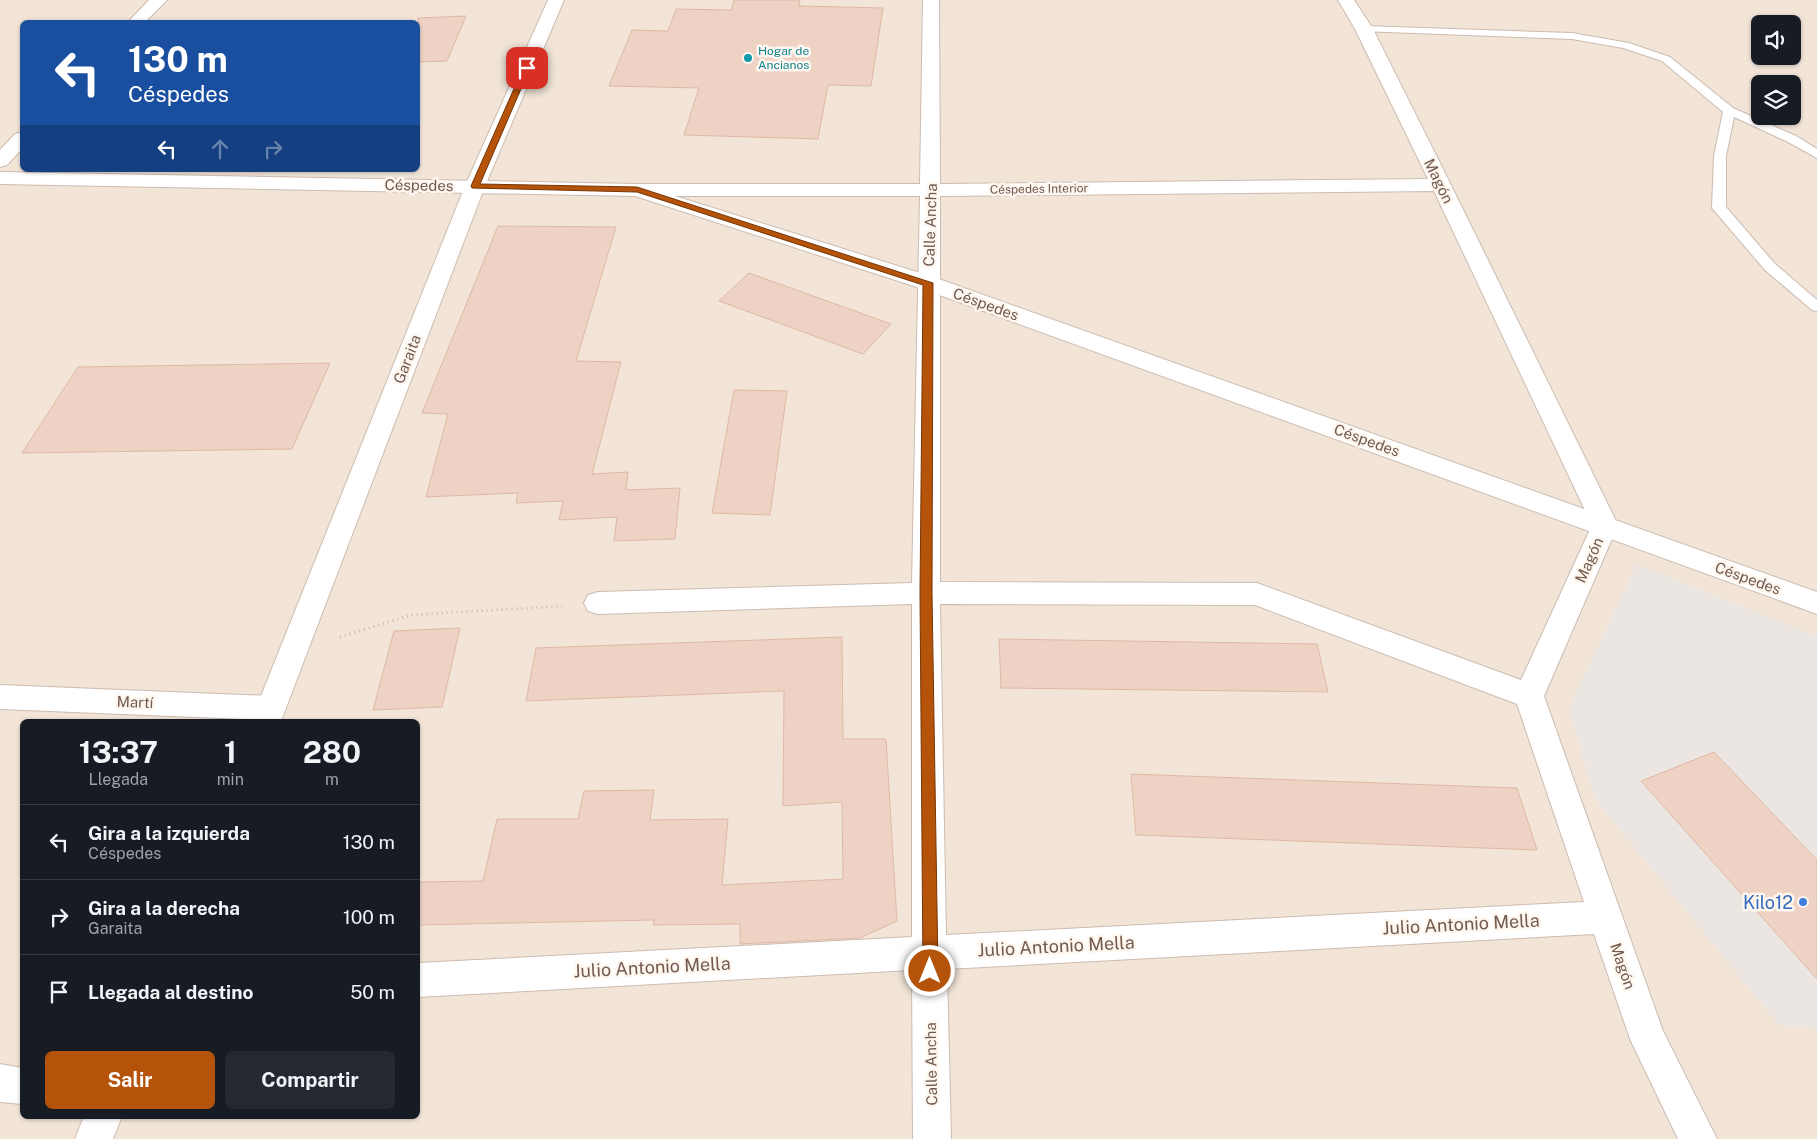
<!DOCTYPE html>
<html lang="es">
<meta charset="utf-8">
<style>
:root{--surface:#171b24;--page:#242831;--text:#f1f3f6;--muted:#9ea1a6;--line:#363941;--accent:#b45309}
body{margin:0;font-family:"Public Sans",sans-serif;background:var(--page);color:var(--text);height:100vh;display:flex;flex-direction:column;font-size:19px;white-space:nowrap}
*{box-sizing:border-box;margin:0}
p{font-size:16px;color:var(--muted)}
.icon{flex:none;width:28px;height:28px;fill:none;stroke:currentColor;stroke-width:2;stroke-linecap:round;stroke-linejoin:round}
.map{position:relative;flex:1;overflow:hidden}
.panel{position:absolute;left:20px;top:719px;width:400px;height:400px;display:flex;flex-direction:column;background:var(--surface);border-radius:8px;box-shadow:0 1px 4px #0004}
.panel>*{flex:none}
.hud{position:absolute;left:20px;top:20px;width:400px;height:152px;border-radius:8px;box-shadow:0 1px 4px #0004;background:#1a4fa0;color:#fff;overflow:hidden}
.buttons{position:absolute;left:1751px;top:15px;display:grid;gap:10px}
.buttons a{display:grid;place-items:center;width:50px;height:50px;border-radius:8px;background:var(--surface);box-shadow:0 1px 4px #0004;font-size:25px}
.pin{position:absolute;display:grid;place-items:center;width:42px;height:42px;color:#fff;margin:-21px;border-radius:10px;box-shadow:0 2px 8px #0006}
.me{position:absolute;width:55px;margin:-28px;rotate:0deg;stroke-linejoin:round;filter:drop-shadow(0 0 4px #0008)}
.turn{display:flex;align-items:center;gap:18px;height:105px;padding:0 25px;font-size:22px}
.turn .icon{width:65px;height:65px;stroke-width:2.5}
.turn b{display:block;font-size:35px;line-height:42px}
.lanes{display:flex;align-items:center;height:48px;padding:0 25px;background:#0003;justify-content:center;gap:25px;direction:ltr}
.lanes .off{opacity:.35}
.eta{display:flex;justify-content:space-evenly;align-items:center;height:85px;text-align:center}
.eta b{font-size:30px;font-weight:700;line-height:35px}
.action{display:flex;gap:10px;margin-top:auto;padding:10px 25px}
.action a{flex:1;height:58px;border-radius:8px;background:var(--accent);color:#fff;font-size:20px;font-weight:700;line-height:58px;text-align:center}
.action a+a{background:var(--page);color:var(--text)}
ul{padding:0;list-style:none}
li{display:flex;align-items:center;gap:15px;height:75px;padding:0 25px;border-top:1px solid var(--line)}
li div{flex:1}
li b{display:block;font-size:19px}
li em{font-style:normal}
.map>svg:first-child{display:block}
</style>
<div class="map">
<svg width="1817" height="1139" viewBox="0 0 1817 1139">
<rect width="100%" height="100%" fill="#fbf3e9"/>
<path fill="#f2e5d8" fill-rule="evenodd" d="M0 0H1817V1139H0ZM22 22H418V170H22ZM1760 24H1792V56H1760ZM1760 84H1792V116H1760ZM22 721H418V1116H22Z"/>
<path fill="#ece6e2" d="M1637 564 1817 636V1029L1779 1025 1594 798 1569 707Z"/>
<g fill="#eed2c3" stroke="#dfb8a5">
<path d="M734 0H800L799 6 883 8 871 86 828 85 818 139 684 135 699 88 609 86 632 30 668 31 676 9 731 10Z"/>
<path d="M466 16 447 61 418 62V18Z"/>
<path d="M498 226 616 227 576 361 621 362 592 474 628 472 626 490 680 488 675 539 614 541 617 517 559 520 563 501 516 503 518 493 426 497 448 414 422 413Z"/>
<path d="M749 273 891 324 863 354 719 301Z"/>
<path d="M330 363 292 449 22 453 78 367Z"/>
<path d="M734 390 787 391 770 515 712 513Z"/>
<path d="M460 628 442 707 373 710 394 631Z"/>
<path d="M842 637 843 739H886L897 921 860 938 740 944V924L653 925 654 920 418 925V882L483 881 497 819H578L584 791 654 790 650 820 728 819 722 885 843 879 842 802 783 806 784 691 526 701 536 648Z"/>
<path d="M999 639 1317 644 1328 692 1001 688Z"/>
<path d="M1714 752 1817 860V979L1641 781Z"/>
<path d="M1131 774 1517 788 1537 850 1136 835Z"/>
</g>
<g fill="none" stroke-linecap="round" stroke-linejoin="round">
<defs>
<path id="service" d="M1364 26 1572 33 1629 43 1670 57 1733 108 1796 136 1817 149V158L1788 142 1734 117 1726 156V207L1775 264 1817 300V311L1812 310 1765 270 1712 208 1714 156 1723 112 1662 61 1623 48 1572 39 1360 31 1359 29 1360 27Z"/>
<g id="minor">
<path d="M149 0H167L145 22H128Z"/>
<path d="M923 0H939L940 184 1428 179 1355 29 1338 0H1354L1373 29 1451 185 1618 525 1544 696 1663 1031 1717 1139H1678L1630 1039 1594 934 947 969 951 1139H913L912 970 418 997V963L912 937V604L598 614 588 611 584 603 588 595 598 592 912 583 920 196H637L630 194 627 190 630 186 637 184H920ZM1434 191 1592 525 1521 680 1257 583 940 582V196ZM940 604 1255 605 1517 704 1584 902 946 935Z"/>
<path d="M22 132V149L7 165 0 167V150L15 134Z"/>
<path d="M0 685 271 696 282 699 286 708 282 717 271 720 0 709Z"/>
<path d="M0 1064 22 1068V1104L0 1102Z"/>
</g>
<path id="tertiary" d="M0 172 637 184 936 278 1817 592V614L920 288 635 196 0 184Z"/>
<g id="secondary">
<path d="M548 0H564L485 186 281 721H251L465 186Z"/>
<path d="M84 1116H122L113 1139H75Z"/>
</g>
</defs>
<use href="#service" stroke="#ccbbb0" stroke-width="2"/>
<use href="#minor" stroke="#ccbbb0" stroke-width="2"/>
<use href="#tertiary" stroke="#ccbbb0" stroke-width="2"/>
<use href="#secondary" stroke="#cfbbae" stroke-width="2"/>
<path stroke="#d3b5a6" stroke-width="3" stroke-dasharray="1 4" stroke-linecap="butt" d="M340 637 411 615 562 606"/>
<use href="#service" fill="#fff" fill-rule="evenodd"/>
<use href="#minor" fill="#fff" fill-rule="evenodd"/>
<use href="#tertiary" fill="#fff" fill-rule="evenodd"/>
<use href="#secondary" fill="#fff" fill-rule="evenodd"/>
</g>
<path fill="#b45309" stroke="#753606" d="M524 66 530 68 480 184 637 187 933 283 932 593 938 971 936 976 930 978 925 976 923 971 920 593 923 285 637 192 472 188 471 186Z"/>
<circle fill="#0f9aa8" stroke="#fef7f0" stroke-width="2" cx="748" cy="58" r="5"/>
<circle fill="#3f7fe0" stroke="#fef7f0" stroke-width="2" cx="1803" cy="902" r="5"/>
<g text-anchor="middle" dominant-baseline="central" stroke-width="5" stroke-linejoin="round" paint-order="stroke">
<g font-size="12" fill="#0d838f" stroke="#fef7f0" text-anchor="start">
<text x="758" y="51">Hogar de<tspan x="758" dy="14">Ancianos</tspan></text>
</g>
<g font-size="12" fill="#735a4f" stroke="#fef7f0">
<text transform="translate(1039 189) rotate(-1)">Céspedes Interior</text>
</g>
<g font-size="15" fill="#735a4f" stroke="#fef7f0">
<text transform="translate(1439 181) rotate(64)">Magón</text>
<text transform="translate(419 185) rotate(1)">Céspedes</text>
<text transform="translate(930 225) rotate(-88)">Calle Ancha</text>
<text transform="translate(986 304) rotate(20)">Céspedes</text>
<text transform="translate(407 359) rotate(-69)">Garaita</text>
<text transform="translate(1367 440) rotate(20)">Céspedes</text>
<text transform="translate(1589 560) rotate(-66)">Magón</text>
<text transform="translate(1748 578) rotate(20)">Céspedes</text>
<text transform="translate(135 702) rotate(2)">Martí</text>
<text transform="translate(1623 966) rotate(71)">Magón</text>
<text transform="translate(931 1064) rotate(-91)">Calle Ancha</text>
</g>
<g font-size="18" fill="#366cbe" stroke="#fef7f0" text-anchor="end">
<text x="1793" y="902">Kilo12</text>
</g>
<g font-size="18" fill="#735a4f" stroke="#fef7f0">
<text transform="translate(1461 924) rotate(-3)">Julio Antonio Mella</text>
<text transform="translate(1056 946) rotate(-3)">Julio Antonio Mella</text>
<text transform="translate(652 967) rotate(-3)">Julio Antonio Mella</text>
</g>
</g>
</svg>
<div class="buttons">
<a><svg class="icon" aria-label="sound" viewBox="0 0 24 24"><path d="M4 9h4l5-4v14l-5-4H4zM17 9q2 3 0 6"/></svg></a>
<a><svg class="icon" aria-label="layers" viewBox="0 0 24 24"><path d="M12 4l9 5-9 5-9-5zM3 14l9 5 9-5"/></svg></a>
</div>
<div class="pin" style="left:527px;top:68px;background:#d93025"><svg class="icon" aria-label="arrive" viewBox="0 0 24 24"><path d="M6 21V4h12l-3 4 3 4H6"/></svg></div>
<svg class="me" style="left:930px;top:971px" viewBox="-20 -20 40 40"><circle r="17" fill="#b45309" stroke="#fff" stroke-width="3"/><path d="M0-11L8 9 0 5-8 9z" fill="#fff"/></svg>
<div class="hud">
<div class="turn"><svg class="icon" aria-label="left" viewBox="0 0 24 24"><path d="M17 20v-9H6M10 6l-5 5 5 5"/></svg><div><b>130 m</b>Céspedes</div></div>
<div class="lanes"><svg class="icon" aria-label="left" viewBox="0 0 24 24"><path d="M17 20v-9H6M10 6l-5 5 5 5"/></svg><svg class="icon off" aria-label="ahead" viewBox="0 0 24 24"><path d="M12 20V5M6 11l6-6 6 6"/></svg><svg class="icon off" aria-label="right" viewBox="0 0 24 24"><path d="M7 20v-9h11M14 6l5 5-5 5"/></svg></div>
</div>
<section class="panel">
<div class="eta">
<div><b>13:37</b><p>Llegada</p></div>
<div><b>1</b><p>min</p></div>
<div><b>280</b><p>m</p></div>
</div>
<ul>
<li><svg class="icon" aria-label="left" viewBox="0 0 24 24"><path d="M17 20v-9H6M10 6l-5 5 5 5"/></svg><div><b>Gira a la izquierda</b><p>Céspedes</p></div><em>130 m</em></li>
<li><svg class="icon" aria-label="right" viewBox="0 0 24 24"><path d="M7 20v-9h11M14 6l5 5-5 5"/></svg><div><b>Gira a la derecha</b><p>Garaita</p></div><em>100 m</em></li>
<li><svg class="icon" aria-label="arrive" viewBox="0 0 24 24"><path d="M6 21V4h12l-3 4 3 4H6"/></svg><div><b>Llegada al destino</b></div><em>50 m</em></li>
</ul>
<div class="action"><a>Salir</a><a>Compartir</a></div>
</section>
</div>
